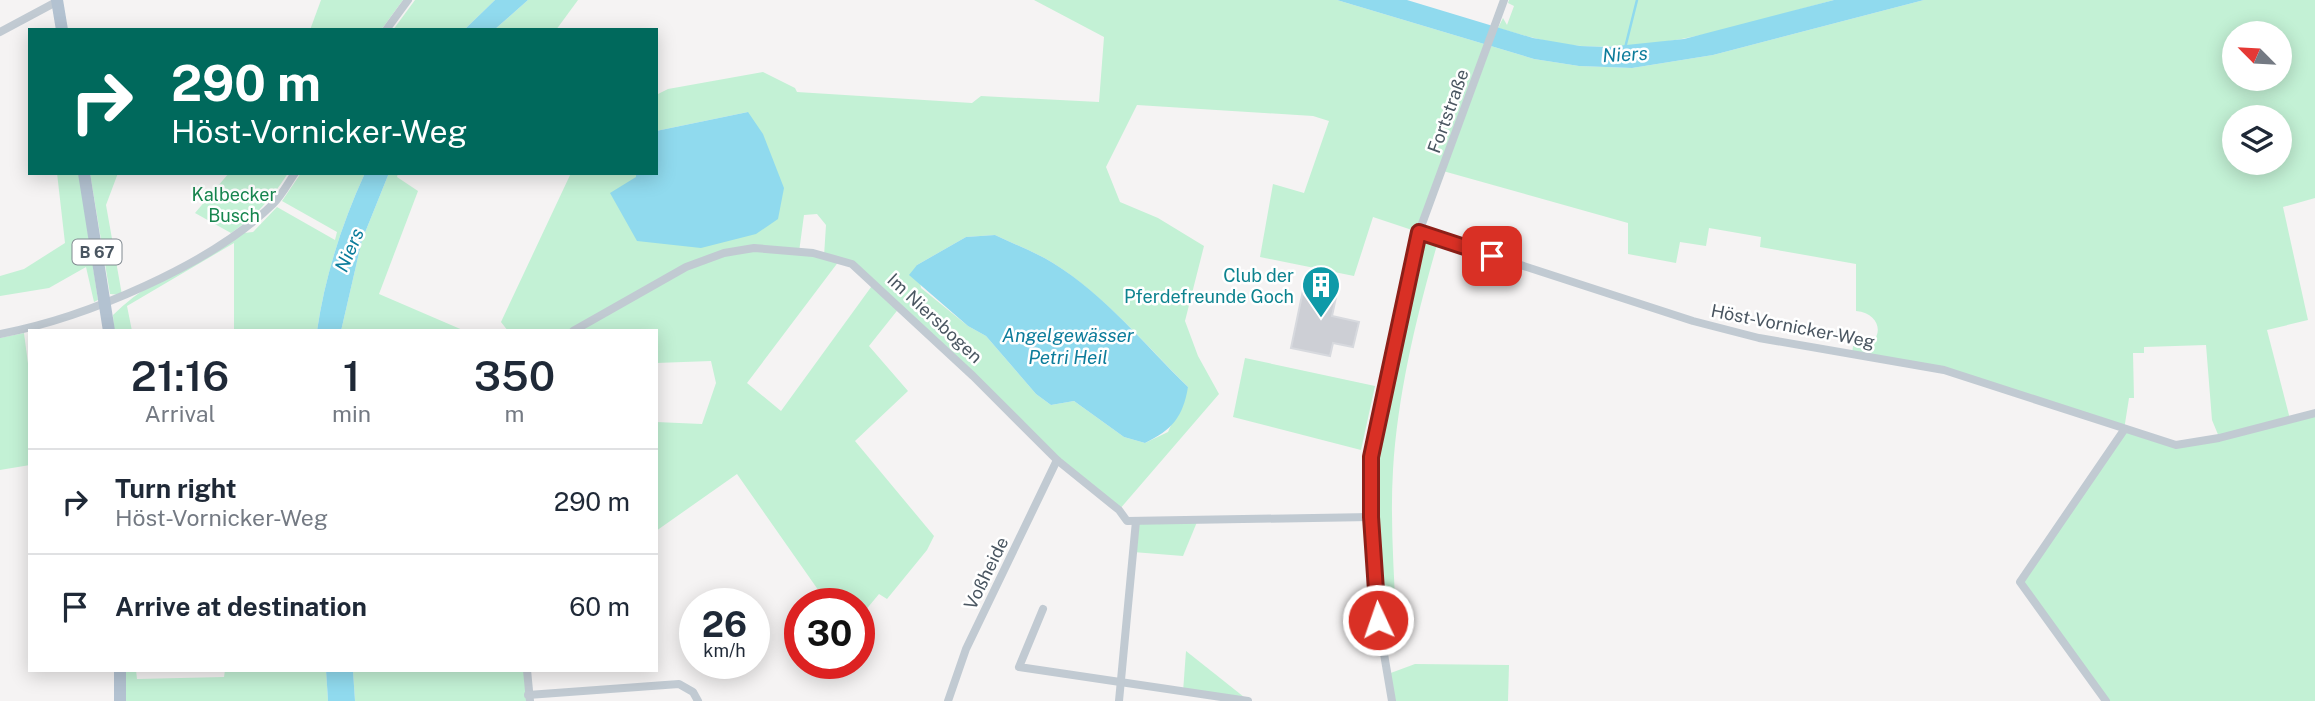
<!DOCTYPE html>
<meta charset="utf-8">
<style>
:root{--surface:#fff;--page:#f2f2f3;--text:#1f2937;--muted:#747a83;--line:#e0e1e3}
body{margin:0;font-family:"Public Sans",sans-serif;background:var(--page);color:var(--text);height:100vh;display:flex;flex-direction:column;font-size:26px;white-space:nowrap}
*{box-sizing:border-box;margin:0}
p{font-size:23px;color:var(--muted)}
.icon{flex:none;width:38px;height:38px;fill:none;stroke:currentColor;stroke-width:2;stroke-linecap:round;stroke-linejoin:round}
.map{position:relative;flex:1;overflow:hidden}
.panel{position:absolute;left:28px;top:329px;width:630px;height:343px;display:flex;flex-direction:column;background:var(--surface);border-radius:0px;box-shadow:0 4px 18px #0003}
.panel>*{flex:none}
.guide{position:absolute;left:28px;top:28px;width:630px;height:147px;border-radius:0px;box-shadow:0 4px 18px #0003;background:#00695c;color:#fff;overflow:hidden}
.needle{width:46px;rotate:294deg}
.fabs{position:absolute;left:2222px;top:21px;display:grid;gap:14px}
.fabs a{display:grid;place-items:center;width:70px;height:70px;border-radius:50%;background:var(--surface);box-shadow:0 4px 18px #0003;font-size:35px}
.speed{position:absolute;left:679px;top:588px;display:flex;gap:14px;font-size:35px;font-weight:700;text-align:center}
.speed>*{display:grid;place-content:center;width:91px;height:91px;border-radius:50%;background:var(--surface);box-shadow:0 4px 18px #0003;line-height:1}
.speed small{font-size:18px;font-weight:400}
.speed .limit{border:10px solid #d22;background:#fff;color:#111}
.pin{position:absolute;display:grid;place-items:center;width:60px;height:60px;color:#fff;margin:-30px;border-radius:14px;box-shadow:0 4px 10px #0006}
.me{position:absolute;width:77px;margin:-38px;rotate:357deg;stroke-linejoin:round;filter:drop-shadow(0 0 5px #0008)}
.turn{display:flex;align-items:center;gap:24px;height:147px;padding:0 28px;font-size:32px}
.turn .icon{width:91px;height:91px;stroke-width:2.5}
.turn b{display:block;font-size:49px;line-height:60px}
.eta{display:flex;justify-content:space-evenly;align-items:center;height:119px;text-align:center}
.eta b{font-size:42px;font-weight:600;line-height:49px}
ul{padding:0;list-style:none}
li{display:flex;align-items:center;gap:21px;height:105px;padding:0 28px;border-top:2px solid var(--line)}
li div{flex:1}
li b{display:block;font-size:26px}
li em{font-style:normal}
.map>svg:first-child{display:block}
</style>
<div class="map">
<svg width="2315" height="701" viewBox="0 0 2315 701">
<rect width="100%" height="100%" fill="#f5f3f3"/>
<g fill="#c3f1d5" fill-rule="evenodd">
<path d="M321 0H403L381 30H310Z"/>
<path d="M415 0H495L464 30H393Z"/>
<path d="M528 0H578L556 30H494Z"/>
<path d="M1034 0H1337L1534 59 1579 66 1632 68 1713 55 1924 0H2315V198L2283 207 2308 320 2267 330 2290 419 2315 413V701H2106L2020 582 2124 430 1944 370 1852 354 1853 346C1884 350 1887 314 1856 311V264L1760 247 1761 237 1709 228 1706 246 1680 242 1676 263 1628 254V223L1443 171 1419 232 1439 238C1417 314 1398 391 1393 470 1390 520 1394 570 1396 621L1378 620 1371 457 1418 232 1373 217 1354 276 1260 257 1273 184 1304 193 1329 121 1313 116 1137 105 1106 167 1120 202 1158 218 1204 246 1185 321 1198 356 1219 394 1119 510 1057 460 900 307 869 346 908 391 855 441 934 536 927 550 887 599 879 594 859 618V604H828L737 474 656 531V422L702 424 716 383 711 361 656 363V331H508L501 322 571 173H636L637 241 748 112 656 131V95L668 89 763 72 795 88 797 92 972 103 981 96 1099 102 1104 37ZM2235 33H2280V79H2235ZM2235 117H2280V163H2235ZM817 214 826 225 824 256 799 252 804 215ZM995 235C1014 244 1035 252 1053 263 1104 295 1146 345 1188 387L1168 432 1145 443 1124 437 1074 401 1051 405 1036 394 986 336 968 326 921 288 917 265 966 237ZM839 261 859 268 874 283 781 411 747 383ZM2206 345 2212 420 2219 437 2176 445 2124 430 2129 398H2134L2133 353H2144V347Z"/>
<path d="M1509 0H1834C1753 21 1667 52 1582 46 1553 44 1525 36 1498 28L1503 18 1507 25 1514 6 1508 3Z"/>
<path d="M57 173H79L98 300 94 302 86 267 49 288 0 296V276L24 269 65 243Z"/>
<path d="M90 173H118L106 205 122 295 110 294Z"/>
<path d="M229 173H288C273 197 255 217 231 233L195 213Z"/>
<path d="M301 173H365C342 223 325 276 317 331H234V243L127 306 132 331H114L113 315C147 281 202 256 244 233L253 232 277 207 335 240 337 232 282 201Z"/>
<path d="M389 173H398L397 177 418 191 379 294 465 331H341L362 240Z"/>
<path d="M24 333 30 379V465L0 470V338Z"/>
<path d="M1245 358 1375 386 1361 450 1233 417Z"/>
<path d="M1136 521 1197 522 1183 556 1133 552Z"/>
<path d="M1186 651 1249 701 1183 692Z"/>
<path d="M1415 664 1509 665 1508 701H1392L1388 674Z"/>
<path d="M125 670H136L137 679 224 677 225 670H326L328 701H126Z"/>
<path d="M353 670H527L530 701H355Z"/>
</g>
<g fill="#90daee">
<path d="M495 0H528L494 30H464Z"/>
<path d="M1337 0H1407L1533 38 1580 46 1607 47 1684 39 1834 0H1924L1713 55 1632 68 1579 66 1534 59Z"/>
<path d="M748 112 763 134 784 188 778 219 756 234 701 248 637 241 610 193 636 177V173H656V131Z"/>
<path d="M365 173H389L362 240 341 331H317C325 276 342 223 365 173Z"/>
<path d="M995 235C1014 244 1035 252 1053 263 1105 295 1145 345 1188 387 1183 417 1172 430 1145 443L1124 437 1074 401 1051 405 1036 394 986 336 968 326 909 275 917 265 966 237Z"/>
<path d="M326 670H353L355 701H328Z"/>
</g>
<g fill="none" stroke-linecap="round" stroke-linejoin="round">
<path stroke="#90daee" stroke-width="2.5" d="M1625 48 1637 0"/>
</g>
<path fill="#cdcfd5" stroke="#d7d9de" stroke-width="2" d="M1306 276 1339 283 1332 316 1359 322 1353 347 1333 343 1330 356 1291 348Z"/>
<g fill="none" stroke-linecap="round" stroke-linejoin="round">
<g stroke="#c1cad2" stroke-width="8">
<path d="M386 30 408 0"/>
<path d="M0 32 58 1"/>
<path d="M1419 232 1693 321 1759 338 1944 370 2176 445 2219 438 2315 413"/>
<path d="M573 331 686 267 724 253 754 248 813 253 852 264 973 376 1057 460 1119 510 1127 521 1371 517"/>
<path d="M0 334C85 318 211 265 273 204 282 195 288 183 295 173"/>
<path d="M1043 609 1019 667 1248 701"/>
<path d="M527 670 530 701"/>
<path d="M528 695 679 684 693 692 698 701"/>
<path d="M948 701 966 649 1057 460"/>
<path d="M1119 701 1136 521"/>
<path d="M1392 701 1376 607 1371 517 1374 434 1419 232 1504 0"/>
<path d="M2106 701 2020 582 2124 430"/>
</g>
<g stroke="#b3c2d1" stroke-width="12">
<path d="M57 0 62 30"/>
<path d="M84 173 109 331"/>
<path d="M120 670V701"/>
</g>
</g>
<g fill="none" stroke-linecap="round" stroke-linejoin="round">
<defs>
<path id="route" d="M1378 620 1371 517V457L1419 232 1492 256"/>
</defs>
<use href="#route" stroke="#8d1f18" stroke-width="18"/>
<use href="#route" stroke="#d93025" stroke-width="12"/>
</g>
<defs>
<symbol id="building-pin" viewBox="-11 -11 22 30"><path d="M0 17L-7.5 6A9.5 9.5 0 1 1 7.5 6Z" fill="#0f9aa8" stroke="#fff"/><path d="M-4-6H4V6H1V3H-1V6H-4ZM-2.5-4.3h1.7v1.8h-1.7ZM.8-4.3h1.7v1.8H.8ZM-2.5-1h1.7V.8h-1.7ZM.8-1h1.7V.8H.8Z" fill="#fff"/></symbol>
</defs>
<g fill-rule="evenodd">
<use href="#building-pin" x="1299" y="263" width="44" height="60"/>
</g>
<g text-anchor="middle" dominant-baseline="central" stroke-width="5" stroke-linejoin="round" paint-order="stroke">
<rect fill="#fff" stroke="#808990" stroke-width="2" x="72.5" y="239.5" width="49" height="25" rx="5"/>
<g font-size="16" font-weight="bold" fill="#4a5661">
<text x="97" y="252">B 67</text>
</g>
<g font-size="18" fill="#4a5661" stroke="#fff">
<text transform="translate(1448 111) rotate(-70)">Fortstraße</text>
<text transform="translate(935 318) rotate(43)">Im Niersbogen</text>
<text transform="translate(1793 326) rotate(11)">Höst-Vornicker-Weg</text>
<text transform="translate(986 573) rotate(-64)">Voßheide</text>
</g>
<g font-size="18" fill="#17864f" stroke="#fff">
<text x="234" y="194">Kalbecker<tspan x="234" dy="21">Busch</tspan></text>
</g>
<g font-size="18" fill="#0d838f" stroke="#fff" text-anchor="end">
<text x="1294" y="275">Club der<tspan x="1294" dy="21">Pferdefreunde Goch</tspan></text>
</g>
<g font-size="19" font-style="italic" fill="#0c7c9b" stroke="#fff">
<text transform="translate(1625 54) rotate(-3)">Niers</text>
<text transform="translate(349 250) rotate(-67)">Niers</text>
<text x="1068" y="335">Angelgewässer<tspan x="1068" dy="22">Petri Heil</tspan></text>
</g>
</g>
</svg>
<div class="fabs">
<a><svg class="needle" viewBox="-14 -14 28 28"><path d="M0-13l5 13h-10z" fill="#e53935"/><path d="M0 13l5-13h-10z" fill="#747a83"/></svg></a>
<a><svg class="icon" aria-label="layers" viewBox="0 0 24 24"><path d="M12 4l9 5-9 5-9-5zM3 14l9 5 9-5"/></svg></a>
</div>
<div class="speed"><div>26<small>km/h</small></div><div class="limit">30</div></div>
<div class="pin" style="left:1492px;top:256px;background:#d93025"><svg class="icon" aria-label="arrive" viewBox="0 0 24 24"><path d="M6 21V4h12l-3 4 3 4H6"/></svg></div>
<svg class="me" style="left:1378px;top:620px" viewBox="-20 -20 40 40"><circle r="17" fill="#d93025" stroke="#fff" stroke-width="3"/><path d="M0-11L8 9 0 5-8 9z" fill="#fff"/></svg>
<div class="guide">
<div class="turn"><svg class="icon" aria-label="right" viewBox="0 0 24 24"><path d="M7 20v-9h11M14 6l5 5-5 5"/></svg><div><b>290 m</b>Höst-Vornicker-Weg</div></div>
</div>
<section class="panel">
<div class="eta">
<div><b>21:16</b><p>Arrival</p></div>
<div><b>1</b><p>min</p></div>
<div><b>350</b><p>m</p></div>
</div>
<ul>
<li><svg class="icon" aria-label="right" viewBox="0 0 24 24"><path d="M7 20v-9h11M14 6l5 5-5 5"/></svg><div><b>Turn right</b><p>Höst-Vornicker-Weg</p></div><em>290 m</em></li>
<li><svg class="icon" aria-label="arrive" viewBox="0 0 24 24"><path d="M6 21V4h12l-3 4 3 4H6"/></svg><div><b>Arrive at destination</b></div><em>60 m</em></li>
</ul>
</section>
</div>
